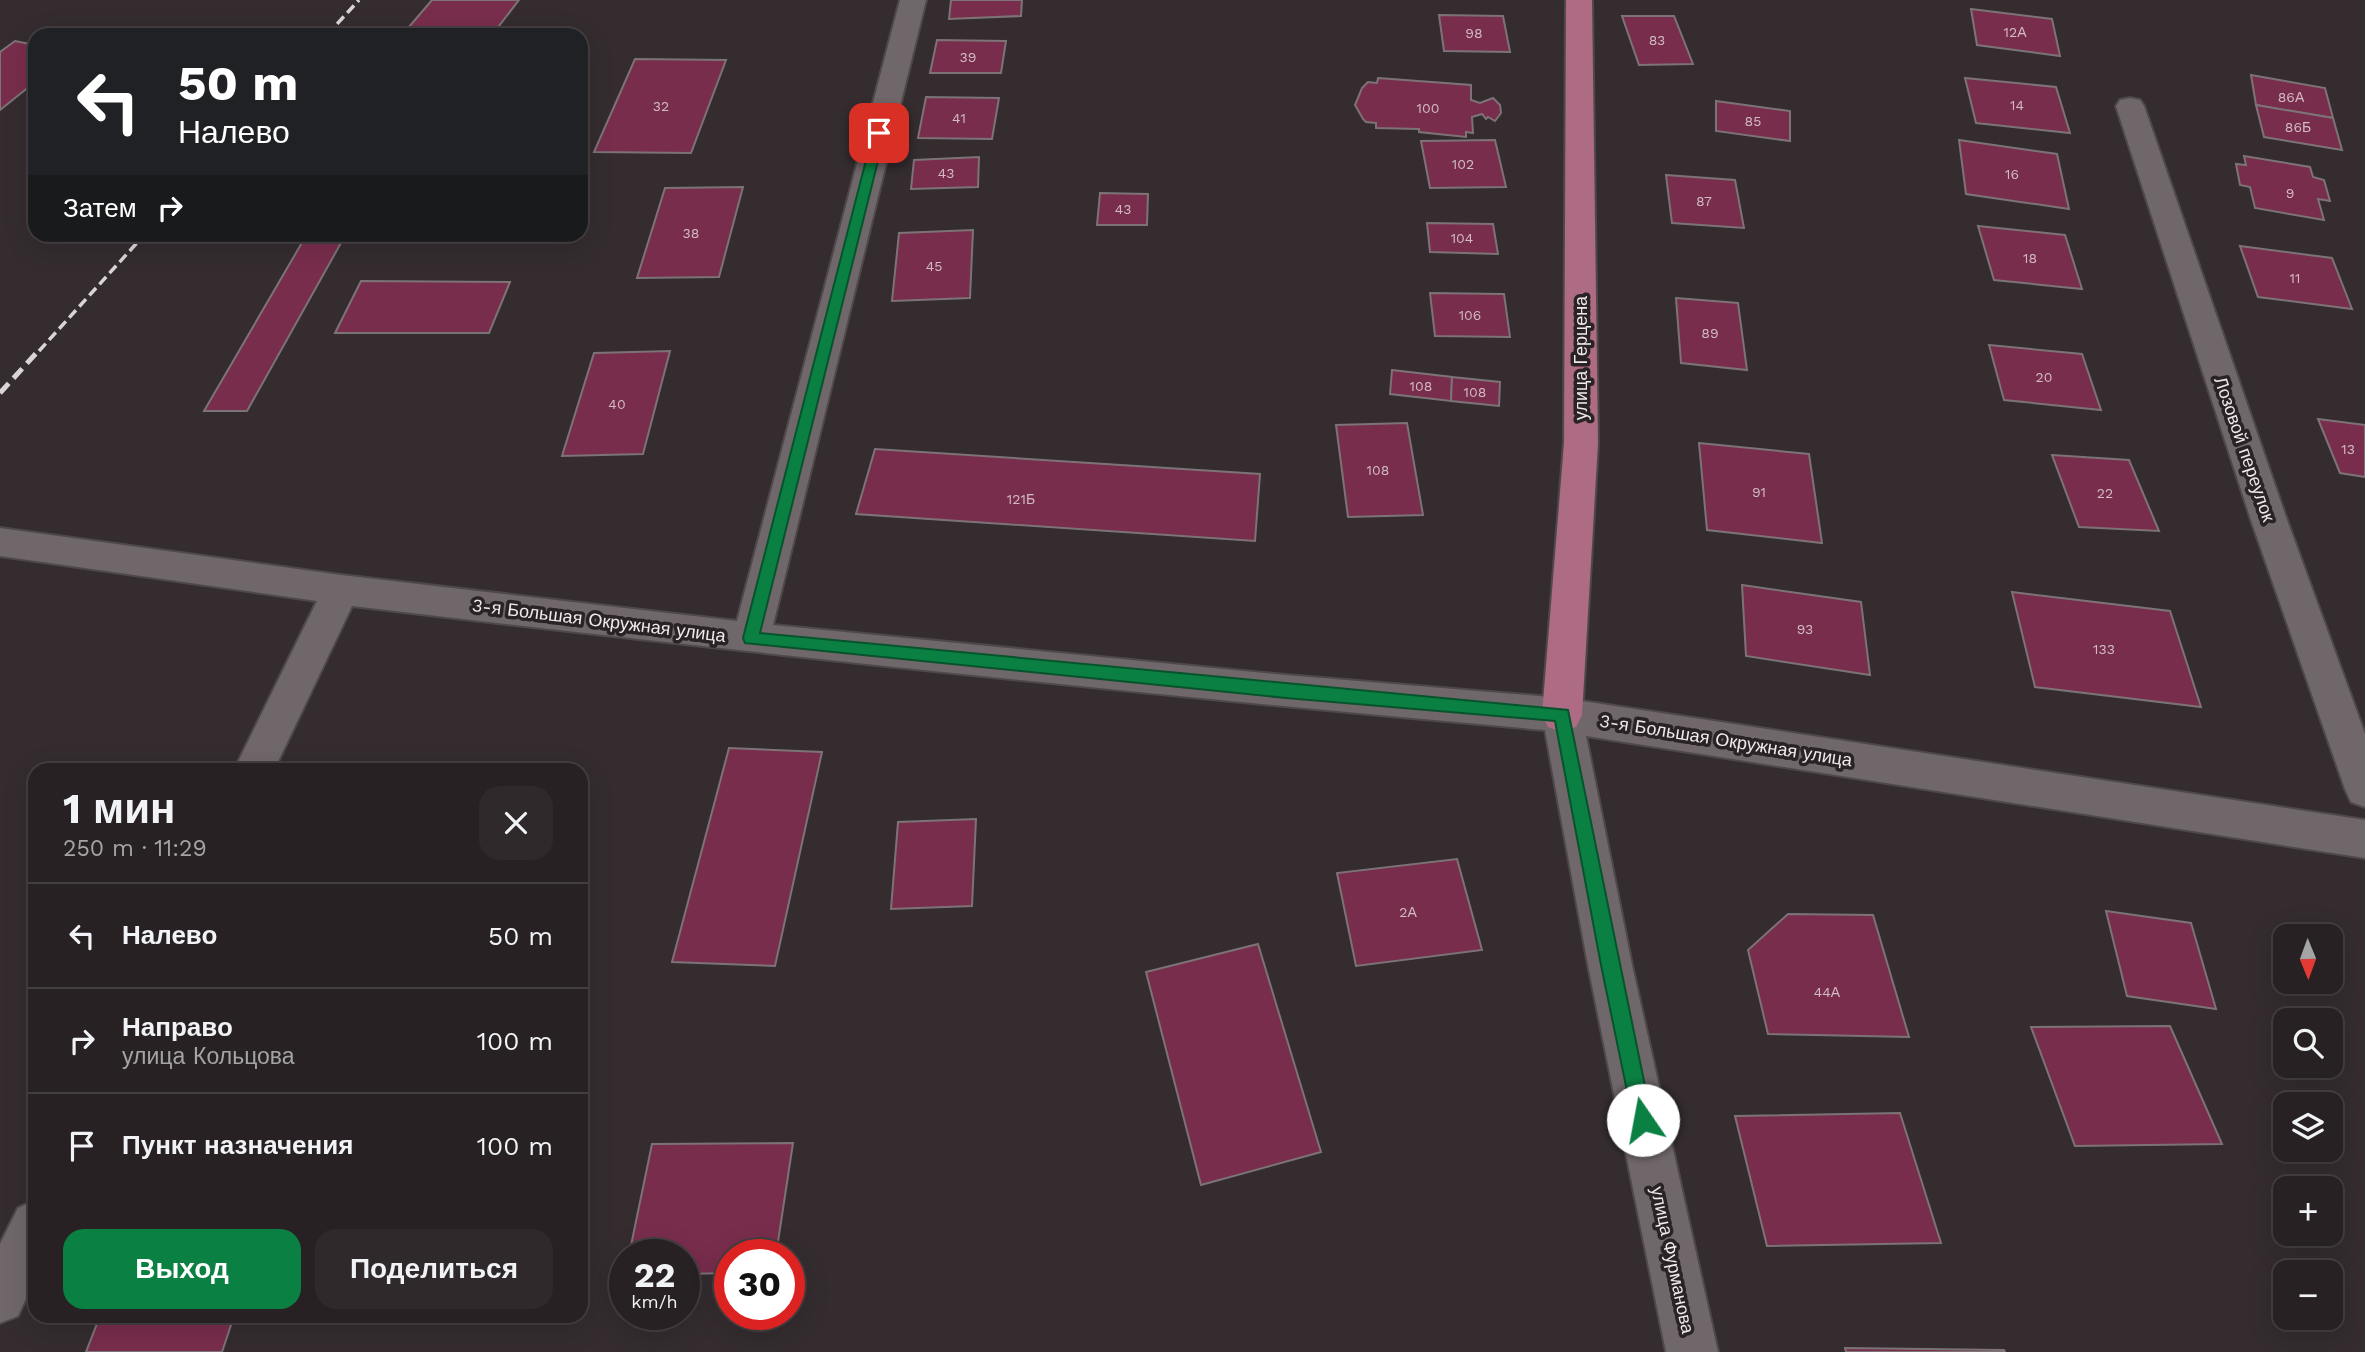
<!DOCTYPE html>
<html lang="ru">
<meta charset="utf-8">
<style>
:root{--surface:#272123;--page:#2f292b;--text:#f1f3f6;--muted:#a4a3a6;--line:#433e41;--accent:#0b8043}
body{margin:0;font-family:"Work Sans",sans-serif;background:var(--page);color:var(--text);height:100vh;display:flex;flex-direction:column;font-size:26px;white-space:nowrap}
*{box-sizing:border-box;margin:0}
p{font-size:23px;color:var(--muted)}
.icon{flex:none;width:38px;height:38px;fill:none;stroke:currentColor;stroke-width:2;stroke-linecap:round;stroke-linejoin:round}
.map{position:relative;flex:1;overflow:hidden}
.drawer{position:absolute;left:28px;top:763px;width:560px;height:560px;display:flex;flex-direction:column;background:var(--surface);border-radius:21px;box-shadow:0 7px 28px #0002,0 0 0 2px var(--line)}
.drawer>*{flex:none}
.top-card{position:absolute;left:28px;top:28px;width:560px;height:214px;border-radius:21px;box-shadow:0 7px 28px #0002,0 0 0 2px var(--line);background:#202124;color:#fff;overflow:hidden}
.needle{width:46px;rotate:179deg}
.buttons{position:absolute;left:2273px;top:924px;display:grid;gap:14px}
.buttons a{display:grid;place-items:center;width:70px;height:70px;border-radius:14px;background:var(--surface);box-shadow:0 7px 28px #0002,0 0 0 2px var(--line);font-size:35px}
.speed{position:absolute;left:609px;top:1239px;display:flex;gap:14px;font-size:35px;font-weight:700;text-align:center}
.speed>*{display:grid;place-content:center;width:91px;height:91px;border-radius:50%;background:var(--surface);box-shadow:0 7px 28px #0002,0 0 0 2px var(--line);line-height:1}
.speed small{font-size:18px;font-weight:400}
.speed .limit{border:10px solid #d22;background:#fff;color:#111}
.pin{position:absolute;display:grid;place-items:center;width:60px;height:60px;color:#fff;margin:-30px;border-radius:14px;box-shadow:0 4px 10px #0006}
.me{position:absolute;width:77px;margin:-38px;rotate:348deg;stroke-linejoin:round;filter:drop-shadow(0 0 5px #0008)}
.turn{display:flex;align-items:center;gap:24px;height:147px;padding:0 35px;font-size:32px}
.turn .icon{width:91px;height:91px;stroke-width:2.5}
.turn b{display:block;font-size:49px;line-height:60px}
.then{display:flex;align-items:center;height:66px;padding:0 35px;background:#0003;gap:14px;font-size:26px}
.round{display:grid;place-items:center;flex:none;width:74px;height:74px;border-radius:21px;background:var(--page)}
.summary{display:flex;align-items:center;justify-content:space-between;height:119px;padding:0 35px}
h1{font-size:42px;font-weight:700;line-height:52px}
.cta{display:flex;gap:14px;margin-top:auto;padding:14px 35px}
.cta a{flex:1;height:80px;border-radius:21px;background:var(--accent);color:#fff;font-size:28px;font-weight:700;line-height:80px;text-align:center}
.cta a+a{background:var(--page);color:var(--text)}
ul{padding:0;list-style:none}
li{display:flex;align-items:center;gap:21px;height:105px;padding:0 35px;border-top:2px solid var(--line)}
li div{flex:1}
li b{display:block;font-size:26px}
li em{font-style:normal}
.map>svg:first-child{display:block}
</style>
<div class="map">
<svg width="2365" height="1352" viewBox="0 0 2365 1352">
<rect width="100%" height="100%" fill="#342c2f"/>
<g fill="#782d4c" stroke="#7c7376" stroke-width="2">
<path d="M432 0H519L492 35H402Z"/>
<path d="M951 0H1022L1021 16 949 19Z"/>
<path d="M1971 9 2052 19 2060 56 1977 45Z"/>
<path d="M1439 15 1503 16 1510 52 1444 51Z"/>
<path d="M1622 16H1674L1693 64 1639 65Z"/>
<path d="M937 40 1006 41 1001 73H930Z"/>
<path d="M15 41 35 45V82L0 110V52Z"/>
<path d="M635 59 726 60 691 153 594 152Z"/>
<path d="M2251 75 2325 88 2333 118 2256 105Z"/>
<path d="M1378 78 1471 85V100L1480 103 1493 98 1500 105 1501 113 1495 121 1488 117 1486 119 1482 114 1472 117 1473 133 1466 132V137L1419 132V129L1376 128V123L1366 122 1363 119 1355 105 1362 88 1368 82 1377 83Z"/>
<path d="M1965 78 2056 87 2070 133 1976 123Z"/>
<path d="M926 97 999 98 992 139 918 138Z"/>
<path d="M1716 101 1790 111V141L1716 131Z"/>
<path d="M2256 105 2333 118 2342 150 2264 137Z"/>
<path d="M1495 140 1506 187 1430 188 1421 141Z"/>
<path d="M1959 140 2057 154 2069 209 1966 194Z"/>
<path d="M2244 156 2310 167 2313 177 2324 180 2330 201 2318 199 2324 220 2255 208 2250 187 2240 185 2236 164 2246 165Z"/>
<path d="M979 157 978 187 911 189 914 160Z"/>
<path d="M1666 175 1735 180 1744 228 1672 223Z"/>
<path d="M743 187 719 277 637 278 665 188Z"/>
<path d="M1100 193 1148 194 1147 225H1097Z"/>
<path d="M1427 223 1493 224 1498 254 1430 252Z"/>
<path d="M1978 226 2065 235 2082 289 1994 280Z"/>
<path d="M973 230 970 298 892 301 899 233Z"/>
<path d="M307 234H346L247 411H204Z"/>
<path d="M2240 246 2332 258 2352 309 2258 297Z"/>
<path d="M361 281 510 282 489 333H335Z"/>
<path d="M1430 293 1504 294 1510 337 1435 336Z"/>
<path d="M1676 298 1738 303 1747 370 1681 363Z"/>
<path d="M1989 345 2082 354 2101 410 2004 400Z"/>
<path d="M670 351 643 454 562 456 594 353Z"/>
<path d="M1392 370 1452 377 1451 401 1390 394Z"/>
<path d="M1452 377 1500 382 1499 406 1451 401Z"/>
<path d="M2318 419 2365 425V477L2340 473Z"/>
<path d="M1407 423 1423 515 1348 517 1336 425Z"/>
<path d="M1699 443 1809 454 1822 543 1707 530Z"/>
<path d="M875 449 1260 474 1255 541 856 514Z"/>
<path d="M2052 455 2129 460 2159 531 2079 527Z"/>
<path d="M1742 585 1861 602 1870 675 1746 656Z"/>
<path d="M2012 592 2170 611 2201 707 2035 687Z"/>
<path d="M729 748 822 752 775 966 672 962Z"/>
<path d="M976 819 972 906 891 909 898 822Z"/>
<path d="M1457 859 1482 950 1356 966 1337 873Z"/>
<path d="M2106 911 2191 923 2216 1009 2127 996Z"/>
<path d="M1788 914 1873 915 1909 1037 1768 1034 1748 950Z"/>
<path d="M1258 944 1321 1152 1201 1185 1146 972Z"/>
<path d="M2170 1026 2222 1144 2075 1146 2031 1027Z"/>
<path d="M1900 1113 1941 1243 1767 1246 1735 1116Z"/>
<path d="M793 1143 776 1255H730V1273L684 1274V1255H629L652 1144Z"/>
<path d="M100 1316H234L222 1352H86Z"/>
<path d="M1845 1348 2004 1350 2005 1352H1846Z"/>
</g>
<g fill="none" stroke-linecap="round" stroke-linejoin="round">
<defs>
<g id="minor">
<path d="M900 0H926L773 625 1286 675 1562 698 2365 820V858L1586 736 1632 965 1718 1352H1666L1588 965 1545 730C1147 695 749 653 352 606L274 770H234L317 601 0 556V528L341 575 737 621Z"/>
<path d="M2130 98 2140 100 2144 106 2287 520 2365 734V807L2351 802 2345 789 2251 520 2116 106 2120 100Z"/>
<path d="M35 1200V1279L18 1316 0 1323V1244L18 1208Z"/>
</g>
<path id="major" d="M1566 0H1592L1598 443 1582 715 1576 727 1562 732 1548 727 1542 715 1564 443Z"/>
</defs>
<use href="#minor" stroke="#4f484a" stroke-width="4"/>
<use href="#major" stroke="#4f484a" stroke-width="4"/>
<use href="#minor" fill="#70676a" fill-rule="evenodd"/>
<use href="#major" fill="#ad6b84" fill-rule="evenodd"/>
<g stroke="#dad4d6" stroke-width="3.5" stroke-dasharray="10 5" stroke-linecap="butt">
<path d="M327 35 359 0"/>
<path d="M39 351 145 234"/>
</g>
<path stroke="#dad4d6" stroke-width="5" stroke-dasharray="13 7" stroke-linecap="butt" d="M0 393 40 349"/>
</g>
<path fill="#0b8043" stroke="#07532c" stroke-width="2" d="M879 129 885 133 760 633 1568 710 1652 1120 1650 1127 1643 1130 1636 1127 1633 1120 1601 965 1555 721 1286 698 745 643 743 638 873 133Z"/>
<g text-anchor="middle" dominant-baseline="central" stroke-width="7" stroke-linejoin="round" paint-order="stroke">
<g font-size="14" fill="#d1bac3">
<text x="2015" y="32">12А</text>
<text x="1474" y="33">98</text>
<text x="1657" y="40">83</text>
<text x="968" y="57">39</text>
<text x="2291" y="97">86А</text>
<text x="2017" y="105">14</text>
<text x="661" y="106">32</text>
<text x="1428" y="108">100</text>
<text x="959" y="118">41</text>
<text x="1753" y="121">85</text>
<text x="2298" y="127">86Б</text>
<text x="1463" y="164">102</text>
<text x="946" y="173">43</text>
<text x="2012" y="174">16</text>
<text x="2290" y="193">9</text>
<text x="1704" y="201">87</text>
<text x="1123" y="209">43</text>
<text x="691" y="233">38</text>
<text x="1462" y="238">104</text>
<text x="2030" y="258">18</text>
<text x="934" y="266">45</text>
<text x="2295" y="278">11</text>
<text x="1470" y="315">106</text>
<text x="1710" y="333">89</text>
<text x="2044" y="377">20</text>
<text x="1421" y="386">108</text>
<text x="1475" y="392">108</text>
<text x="617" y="404">40</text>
<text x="2348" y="449">13</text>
<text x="1378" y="470">108</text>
<text x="1759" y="492">91</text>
<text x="2105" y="493">22</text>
<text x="1021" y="499">121Б</text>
<text x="1805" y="629">93</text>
<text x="2104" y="649">133</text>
<text x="1408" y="912">2А</text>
<text x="1827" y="992">44А</text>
</g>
<g font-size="18" fill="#efe9eb" stroke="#2a2325">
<text transform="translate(1580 358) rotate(-90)">улица Герцена</text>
<text transform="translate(2245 449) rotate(71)">Лозовой переулок</text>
<text transform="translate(599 620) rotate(7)">3-я Большая Окружная улица</text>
<text transform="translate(1726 740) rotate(9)">3-я Большая Окружная улица</text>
<text transform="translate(1673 1260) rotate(78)">улица Фурманова</text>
</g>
</g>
</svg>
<div class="buttons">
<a><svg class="needle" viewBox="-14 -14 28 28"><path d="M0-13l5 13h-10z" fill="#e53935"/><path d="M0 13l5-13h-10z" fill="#a4a3a6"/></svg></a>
<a><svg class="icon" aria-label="search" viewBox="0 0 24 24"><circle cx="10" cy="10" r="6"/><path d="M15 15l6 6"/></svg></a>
<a><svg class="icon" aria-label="layers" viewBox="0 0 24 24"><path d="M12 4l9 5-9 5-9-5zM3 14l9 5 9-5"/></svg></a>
<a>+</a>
<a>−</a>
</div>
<div class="speed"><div>22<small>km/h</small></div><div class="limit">30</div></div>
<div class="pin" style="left:879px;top:133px;background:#d93025"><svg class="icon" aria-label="arrive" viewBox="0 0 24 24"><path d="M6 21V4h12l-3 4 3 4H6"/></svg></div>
<svg class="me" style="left:1643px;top:1120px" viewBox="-20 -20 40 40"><circle r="19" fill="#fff"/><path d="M0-13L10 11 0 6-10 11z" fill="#0b8043"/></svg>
<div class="top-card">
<div class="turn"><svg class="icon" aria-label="left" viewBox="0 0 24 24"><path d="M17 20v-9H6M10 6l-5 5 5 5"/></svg><div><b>50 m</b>Налево</div></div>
<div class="then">Затем<svg class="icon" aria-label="right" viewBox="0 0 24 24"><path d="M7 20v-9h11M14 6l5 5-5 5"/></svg></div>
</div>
<section class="drawer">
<div class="summary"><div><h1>1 мин</h1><p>250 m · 11:29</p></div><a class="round"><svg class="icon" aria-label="close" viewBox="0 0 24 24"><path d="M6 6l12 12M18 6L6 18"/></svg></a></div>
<ul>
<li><svg class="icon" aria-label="left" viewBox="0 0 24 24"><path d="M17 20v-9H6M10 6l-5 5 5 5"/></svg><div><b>Налево</b></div><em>50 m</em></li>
<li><svg class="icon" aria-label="right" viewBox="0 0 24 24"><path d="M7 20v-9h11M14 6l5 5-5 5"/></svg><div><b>Направо</b><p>улица Кольцова</p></div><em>100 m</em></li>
<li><svg class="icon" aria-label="arrive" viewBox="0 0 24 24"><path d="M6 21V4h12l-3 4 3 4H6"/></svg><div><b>Пункт назначения</b></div><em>100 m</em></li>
</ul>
<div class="cta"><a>Выход</a><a>Поделиться</a></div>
</section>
</div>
